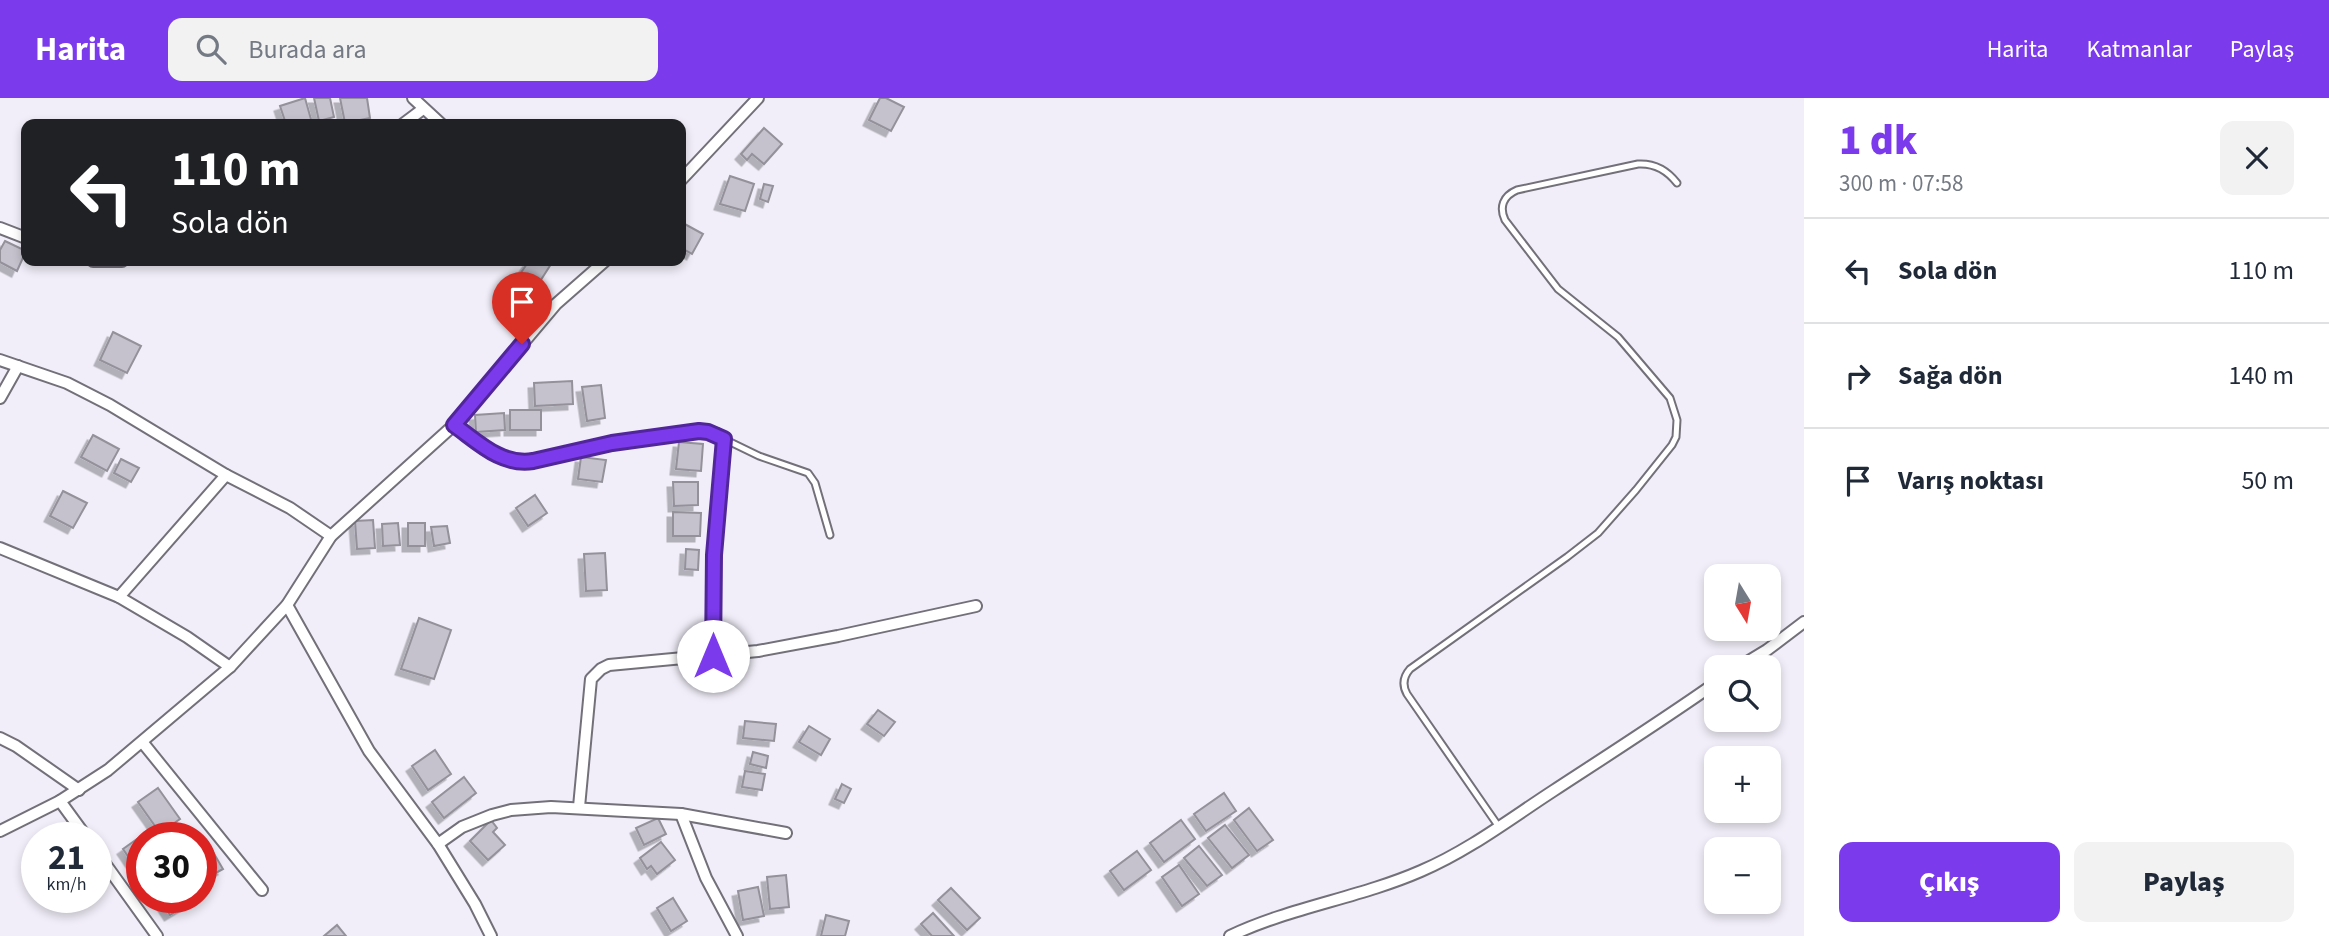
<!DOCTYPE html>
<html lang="tr">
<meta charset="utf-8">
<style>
:root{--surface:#fff;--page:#f2f2f3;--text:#1f2937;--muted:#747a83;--line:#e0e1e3;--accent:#7c3aed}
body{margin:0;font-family:"Source Sans 3",sans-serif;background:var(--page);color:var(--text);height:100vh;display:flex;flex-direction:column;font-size:26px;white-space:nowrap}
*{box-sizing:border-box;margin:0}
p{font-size:23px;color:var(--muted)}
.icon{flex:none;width:38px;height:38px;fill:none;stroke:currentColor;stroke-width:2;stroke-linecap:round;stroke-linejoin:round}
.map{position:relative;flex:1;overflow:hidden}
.sheet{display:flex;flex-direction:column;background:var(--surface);width:525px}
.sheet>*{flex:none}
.top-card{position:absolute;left:21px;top:21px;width:665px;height:147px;border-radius:14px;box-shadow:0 4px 10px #0003;background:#202124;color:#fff;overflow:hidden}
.needle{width:46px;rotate:169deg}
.fabs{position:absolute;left:1704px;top:466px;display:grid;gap:14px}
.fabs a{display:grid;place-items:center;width:77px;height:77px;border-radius:14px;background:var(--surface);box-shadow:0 4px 10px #0003;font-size:35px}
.speed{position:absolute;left:21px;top:724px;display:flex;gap:14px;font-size:35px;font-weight:700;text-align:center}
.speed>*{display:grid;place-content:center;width:91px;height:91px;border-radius:50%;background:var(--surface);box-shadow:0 4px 10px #0003;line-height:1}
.speed small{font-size:18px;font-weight:400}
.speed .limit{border:10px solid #d22;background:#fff;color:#111}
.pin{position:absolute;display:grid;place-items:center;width:60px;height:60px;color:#fff;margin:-72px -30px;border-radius:50% 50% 50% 0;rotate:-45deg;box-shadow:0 0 7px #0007}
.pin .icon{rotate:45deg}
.me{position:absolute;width:77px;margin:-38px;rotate:0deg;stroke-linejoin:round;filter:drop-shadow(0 0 5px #0008)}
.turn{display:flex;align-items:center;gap:24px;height:147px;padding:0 35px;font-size:32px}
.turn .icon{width:91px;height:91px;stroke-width:2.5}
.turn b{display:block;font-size:49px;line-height:60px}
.round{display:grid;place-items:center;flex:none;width:74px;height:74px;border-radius:14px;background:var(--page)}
.headline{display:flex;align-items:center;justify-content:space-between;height:119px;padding:0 35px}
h1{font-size:42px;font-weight:800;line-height:52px;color:var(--accent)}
.cta{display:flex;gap:14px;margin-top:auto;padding:14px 35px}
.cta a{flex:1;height:80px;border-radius:14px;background:var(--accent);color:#fff;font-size:28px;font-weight:800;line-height:80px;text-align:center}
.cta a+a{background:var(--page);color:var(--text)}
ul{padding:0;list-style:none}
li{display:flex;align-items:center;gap:21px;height:105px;padding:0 35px;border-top:2px solid var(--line)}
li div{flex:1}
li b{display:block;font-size:26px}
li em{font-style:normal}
header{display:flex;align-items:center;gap:42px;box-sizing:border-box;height:98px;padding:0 35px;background:var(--accent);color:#fff}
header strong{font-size:33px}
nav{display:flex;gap:38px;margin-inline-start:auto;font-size:24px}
.search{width:490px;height:63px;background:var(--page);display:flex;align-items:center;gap:18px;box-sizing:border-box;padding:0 24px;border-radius:14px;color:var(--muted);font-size:26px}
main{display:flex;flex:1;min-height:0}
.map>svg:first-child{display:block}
</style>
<header>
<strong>Harita</strong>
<div class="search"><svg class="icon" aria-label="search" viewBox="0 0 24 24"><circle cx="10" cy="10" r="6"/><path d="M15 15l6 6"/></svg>Burada ara</div>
<nav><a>Harita</a><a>Katmanlar</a><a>Paylaş</a></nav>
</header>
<main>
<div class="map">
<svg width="1804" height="838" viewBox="0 0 1804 838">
<defs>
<filter id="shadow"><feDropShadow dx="-5.5" dy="5.5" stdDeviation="0" flood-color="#0004"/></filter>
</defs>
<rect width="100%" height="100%" fill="#f1eef9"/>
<g fill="#c5c2cd" stroke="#94919b" stroke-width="2" filter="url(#shadow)">
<path d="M305 0 312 25 286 26 280 8Z"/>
<path d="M314 0H330L334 19 319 23Z"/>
<path d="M340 0H367L370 20 345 25Z"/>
<path d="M880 0H886L904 9 891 33 869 22Z"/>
<path d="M764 30 782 46 764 66 752 56 747 62 741 56Z"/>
<path d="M730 78 754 86 745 113 720 106Z"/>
<path d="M764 86 773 88 768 104 760 101Z"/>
<path d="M681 124 703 136 692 156 681 150Z"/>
<path d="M5 143 26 153 17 173 0 164V152Z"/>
<path d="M529 163H553L537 188 520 176Z"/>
<path d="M113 234 141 248 127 275 100 262Z"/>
<path d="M572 283 573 306 535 308 534 285Z"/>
<path d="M601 287 605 320 587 323 582 289Z"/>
<rect x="510" y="312" width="31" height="20"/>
<path d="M504 315 505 332 476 334 475 317Z"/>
<path d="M93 337 119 351 107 373 81 359Z"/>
<path d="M679 344 703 346 701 373 676 371Z"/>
<path d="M581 359 606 362 602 384 578 381Z"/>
<path d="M121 361 139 370 131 384 114 375Z"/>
<path d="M673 384H698V407L674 408Z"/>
<path d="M63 393 87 405 73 430 50 418Z"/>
<path d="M535 397 547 415 528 428 516 410Z"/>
<path d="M673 414 701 415 700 438H673Z"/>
<path d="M373 422 375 450 357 451 355 423Z"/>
<path d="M398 425 400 447 383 448 382 426Z"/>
<rect x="408" y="425" width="17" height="23"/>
<path d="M447 428 450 445 434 448 431 429Z"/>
<path d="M686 451 699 452 698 472 685 471Z"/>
<path d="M605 455 607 492 586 493 584 456Z"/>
<path d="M419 520 451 532 434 581 401 571Z"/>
<path d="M878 612 895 624 884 638 867 626Z"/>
<path d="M745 623 776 626 774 643 743 640Z"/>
<path d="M809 628 830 641 821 657 799 644Z"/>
<path d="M435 652 451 676 428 692 412 668Z"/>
<path d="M753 654 768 658 766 670 750 666Z"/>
<path d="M745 673 765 676 762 692 742 689Z"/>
<path d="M464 679 476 695 444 720 432 704Z"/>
<path d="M842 686 851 691 844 705 835 701Z"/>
<path d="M158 690 180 721 160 735 138 704Z"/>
<path d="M1224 695 1236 713 1206 733 1194 716Z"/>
<path d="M1249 710 1273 742 1257 753 1234 722Z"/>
<path d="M658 720 666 736 644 747 636 730Z"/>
<path d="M491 722 497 730 493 734 505 747 488 762 470 743Z"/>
<path d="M1181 722 1195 741 1164 764 1150 745Z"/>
<path d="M1225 727 1249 757 1232 770 1208 740Z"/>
<path d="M147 734 151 740H142V770L138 773 123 751Z"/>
<path d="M206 742 223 771 201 783V745Z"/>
<path d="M661 744 675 762 657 776 651 768 647 771 640 760Z"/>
<path d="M1199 748 1222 777 1207 788 1184 760Z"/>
<path d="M1137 753 1151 772 1124 792 1110 773Z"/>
<path d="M1179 767 1199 796 1182 808 1162 779Z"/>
<path d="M786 777 789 809 770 811 767 779Z"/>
<path d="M758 789 764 818 743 822 738 793Z"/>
<path d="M951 790 980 820 967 832 938 802Z"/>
<path d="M159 800H191L193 803 170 817Z"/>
<path d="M673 800 687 823 671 833 657 810Z"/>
<path d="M933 815 954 838H932L921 826Z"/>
<path d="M826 817 849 823 845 838H821Z"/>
<path d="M337 827 346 838H324Z"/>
</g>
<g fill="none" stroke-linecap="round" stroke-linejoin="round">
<defs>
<g id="service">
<path d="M724 341 759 358 808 375 815 385 830 437"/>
<path d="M1499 729 1407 596C1402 587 1403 579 1410 571L1567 459 1598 435 1636 392 1672 347 1676 339 1677 322 1670 300 1618 239 1558 191 1505 122C1499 109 1503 98 1517 92L1638 66C1655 65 1667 72 1677 85"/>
</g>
<g id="minor">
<path d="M413 0 441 26"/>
<path d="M403 26 423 11"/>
<path d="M681 82 758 0"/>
<path d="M0 130 26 140"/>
<path d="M93 163H122"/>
<path d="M0 262 67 285 110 307 226 377 290 410 331 438"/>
<path d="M0 300 18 268"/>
<path d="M454 327 498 358 514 364H533L613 345 699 333 717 336 724 341 714 457 713 558"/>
<path d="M0 450 119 499 187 539 230 569"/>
<path d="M119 499 226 377"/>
<path d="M287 507 369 653 438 746 475 806 491 838"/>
<path d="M1739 569 1767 552 1804 524"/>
<path d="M0 640 16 648 79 692"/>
<path d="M143 645 262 792"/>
<path d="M60 703 87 740"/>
<path d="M579 709 591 581 601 571 609 567 758 553 838 538 976 508"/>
<path d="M681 716 706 780 737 838"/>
<path d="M0 733 60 703 108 672 230 569 287 507 331 438 454 327 556 206 605 163"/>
<path d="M438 746 462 729 492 717 511 712 551 709 681 716 786 735"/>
<path d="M96 753 157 838"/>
<path d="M1230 838C1291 809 1359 800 1421 773 1468 753 1510 721 1553 693 1608 657 1663 622 1717 584"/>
</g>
</defs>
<use href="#service" stroke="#73707a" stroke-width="9"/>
<use href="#minor" stroke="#73707a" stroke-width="14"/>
<use href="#service" stroke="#fff" stroke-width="5"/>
<use href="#minor" stroke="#fff" stroke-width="10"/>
</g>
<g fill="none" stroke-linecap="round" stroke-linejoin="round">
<defs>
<path id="route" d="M522 246 454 327C478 344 501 368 533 363L612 345 699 333 708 334 724 341 714 457 713 558"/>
</defs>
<use href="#route" stroke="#51269a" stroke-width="18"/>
<use href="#route" stroke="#7c3aed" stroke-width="12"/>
</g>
</svg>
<div class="fabs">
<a><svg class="needle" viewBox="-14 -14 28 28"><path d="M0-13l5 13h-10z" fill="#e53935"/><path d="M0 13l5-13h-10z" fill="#747a83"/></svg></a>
<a><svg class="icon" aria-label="search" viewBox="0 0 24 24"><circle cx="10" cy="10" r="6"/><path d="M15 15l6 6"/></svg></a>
<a>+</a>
<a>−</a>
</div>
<div class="speed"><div>21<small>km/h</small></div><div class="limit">30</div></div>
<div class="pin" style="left:522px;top:246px;background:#d93025"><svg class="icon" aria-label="arrive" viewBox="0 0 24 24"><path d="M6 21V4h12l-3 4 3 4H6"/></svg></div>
<svg class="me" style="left:713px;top:558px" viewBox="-20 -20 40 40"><circle r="19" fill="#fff"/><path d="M0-13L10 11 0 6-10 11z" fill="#7c3aed"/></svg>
<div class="top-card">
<div class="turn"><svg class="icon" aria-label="left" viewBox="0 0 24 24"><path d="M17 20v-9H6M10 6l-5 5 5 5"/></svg><div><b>110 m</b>Sola dön</div></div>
</div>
</div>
<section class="sheet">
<div class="headline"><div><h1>1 dk</h1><p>300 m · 07:58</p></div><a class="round"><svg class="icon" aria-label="close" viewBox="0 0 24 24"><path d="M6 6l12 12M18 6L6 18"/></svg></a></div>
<ul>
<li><svg class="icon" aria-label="left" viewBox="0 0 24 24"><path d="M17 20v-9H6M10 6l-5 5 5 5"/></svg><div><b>Sola dön</b></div><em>110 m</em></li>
<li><svg class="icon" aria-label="right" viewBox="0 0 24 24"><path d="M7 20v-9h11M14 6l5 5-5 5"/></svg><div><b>Sağa dön</b></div><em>140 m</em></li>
<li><svg class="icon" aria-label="arrive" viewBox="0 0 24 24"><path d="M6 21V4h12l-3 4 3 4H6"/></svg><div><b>Varış noktası</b></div><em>50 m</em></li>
</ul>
<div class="cta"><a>Çıkış</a><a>Paylaş</a></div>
</section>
</main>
